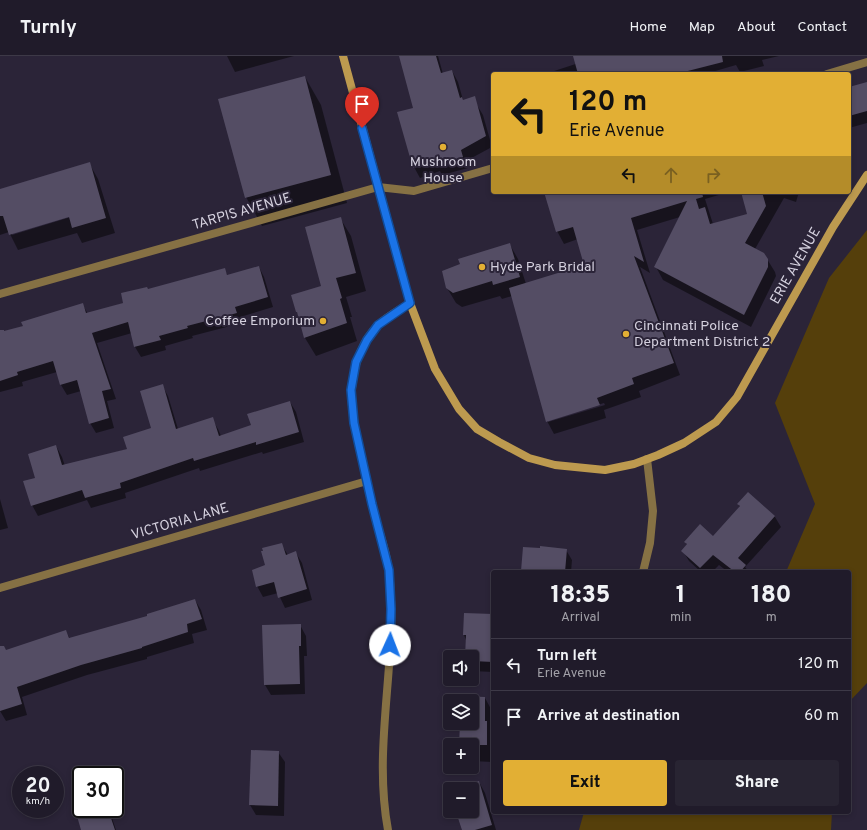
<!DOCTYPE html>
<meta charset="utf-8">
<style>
:root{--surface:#201b2a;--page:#282432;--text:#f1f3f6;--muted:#a2a1a8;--line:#3d3947;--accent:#e2af34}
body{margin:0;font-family:Overpass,sans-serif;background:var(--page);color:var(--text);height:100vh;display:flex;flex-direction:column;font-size:15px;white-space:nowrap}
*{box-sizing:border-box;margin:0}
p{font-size:13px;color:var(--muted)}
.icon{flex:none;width:22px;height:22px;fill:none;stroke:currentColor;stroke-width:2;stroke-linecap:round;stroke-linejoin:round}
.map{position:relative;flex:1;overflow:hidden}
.details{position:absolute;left:491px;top:514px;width:360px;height:244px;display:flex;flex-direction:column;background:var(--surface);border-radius:4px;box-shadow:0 2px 6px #0003,0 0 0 1px var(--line)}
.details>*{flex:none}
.hud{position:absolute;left:491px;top:16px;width:360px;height:122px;border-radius:4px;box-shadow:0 2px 6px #0003,0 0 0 1px var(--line);background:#e2af34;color:#111;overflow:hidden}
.buttons{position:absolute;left:443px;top:594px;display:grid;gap:8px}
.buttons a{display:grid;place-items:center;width:36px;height:36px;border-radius:4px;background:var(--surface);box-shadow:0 2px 6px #0003,0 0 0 1px var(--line);font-size:20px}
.speed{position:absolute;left:12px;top:710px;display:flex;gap:8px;font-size:20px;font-weight:700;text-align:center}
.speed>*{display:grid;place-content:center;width:52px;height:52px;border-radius:50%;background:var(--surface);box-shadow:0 2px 6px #0003,0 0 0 1px var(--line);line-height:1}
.speed small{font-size:10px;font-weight:400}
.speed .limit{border:2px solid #111;border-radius:6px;background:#fff;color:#111}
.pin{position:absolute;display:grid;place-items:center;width:34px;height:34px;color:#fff;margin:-41px -17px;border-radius:50% 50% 50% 0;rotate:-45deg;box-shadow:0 0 4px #0007}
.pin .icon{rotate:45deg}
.me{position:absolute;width:44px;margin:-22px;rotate:2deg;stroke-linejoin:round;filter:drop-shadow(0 0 3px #0008)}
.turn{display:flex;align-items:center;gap:14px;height:84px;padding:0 12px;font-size:18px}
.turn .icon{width:52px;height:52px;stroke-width:2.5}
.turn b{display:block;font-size:28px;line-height:34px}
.lanes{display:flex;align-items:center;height:38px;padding:0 12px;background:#0003;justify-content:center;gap:20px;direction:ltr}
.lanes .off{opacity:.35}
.eta{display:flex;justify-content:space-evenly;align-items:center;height:68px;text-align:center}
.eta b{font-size:24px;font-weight:800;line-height:28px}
.button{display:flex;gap:8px;margin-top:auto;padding:8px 12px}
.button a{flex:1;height:46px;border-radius:4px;background:var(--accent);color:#111;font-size:16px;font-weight:800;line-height:46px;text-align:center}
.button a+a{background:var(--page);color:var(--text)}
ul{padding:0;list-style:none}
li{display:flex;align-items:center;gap:12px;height:52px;padding:0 12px;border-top:1px solid var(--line)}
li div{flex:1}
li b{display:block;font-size:15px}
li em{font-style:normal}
header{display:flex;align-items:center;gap:24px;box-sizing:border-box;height:56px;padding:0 20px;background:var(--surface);border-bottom:1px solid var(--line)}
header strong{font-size:19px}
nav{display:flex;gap:22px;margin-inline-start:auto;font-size:14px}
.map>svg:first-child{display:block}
</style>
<header>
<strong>Turnly</strong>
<nav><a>Home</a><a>Map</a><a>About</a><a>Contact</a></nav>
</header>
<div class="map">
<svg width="867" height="774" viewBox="0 0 867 774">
<rect width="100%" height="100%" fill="#2b2438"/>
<g fill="#553f0b">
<path d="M867 174V627L849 646V516H786L815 448 775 347 829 222Z"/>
<path d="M584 756H832L831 774H579Z"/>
</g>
<g fill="#0007" fill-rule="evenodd">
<path d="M227 0H294L235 16Z"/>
<path d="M400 0H438L443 18 452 15 458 26 463 44 477 49 483 59 492 91 466 105 468 112 442 119 440 115 420 122 414 111V52Z"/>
<path d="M600 0H779L762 4 764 10 740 16 736 9 705 18H545Z"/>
<path d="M305 21 321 49 347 147 262 170 246 141Z"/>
<path d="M867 27V67L849 72V33Z"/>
<path d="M89 107 98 123 115 177 82 187 77 177 18 194 9 176 0 179V134ZM74 159V160L12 179V177Z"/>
<path d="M545 136H729L705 143 713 168 749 158 742 136H799L796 146 784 142 755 193 767 203 775 216 776 220 751 271 663 224 656 211 680 161 637 174 650 217 640 211 680 319 639 335 641 341 604 354 606 362 554 378 547 365 512 240 502 243 500 240 462 251 456 247 447 232 510 189 518 203 526 228 586 209 578 183 564 188 557 175ZM604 347 605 349 548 366V364Z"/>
<path d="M340 162 351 180 366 235 346 241 352 261H350L357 285 316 300 305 282 299 260 297 256 322 231Z"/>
<path d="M259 211 264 221 273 251 240 261 242 267 192 280 193 282 165 290 166 294 141 301 135 291 132 277 97 287 116 343 107 345 114 372 96 377 90 367 81 335 67 339 61 329 57 316 22 326 23 330 0 336V278L24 270 82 248 88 258 124 247 148 234 224 213 228 220Z"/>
<path d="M162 329 168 340 178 373 212 363 218 373 221 380 252 370 290 346 296 356 304 386 263 398 262 396 200 415 199 412 125 437 126 442 91 452 87 444 38 460 32 449 37 422 56 390 62 401 65 410 128 393 152 373Z"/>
<path d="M748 437 775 461 781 471 745 511 749 516H728L719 509 712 516H701L689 505 683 495 687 489 686 486 714 481 740 451 738 448Z"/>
<path d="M0 443 8 472 0 474Z"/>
<path d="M281 488 288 499 296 497 302 507 312 544 285 552 278 537 263 541 257 530 266 510 264 496Z"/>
<path d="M566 494 572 504 571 516H523L522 514Z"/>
<path d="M195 544 201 554 207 574 192 578 194 587 147 601V603L87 619 22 641 27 659 6 665 0 655V597L66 575 70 583 148 561Z"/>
<path d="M493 559V616L472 615V601H466V584L464 579Z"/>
<path d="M300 569 306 580 307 600H304L305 638 271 639 265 629Z"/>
<path d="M485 642 491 653 490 672 493 676 492 706 472 705V689H460L461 667H472V645H462Z"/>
<path d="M278 696 285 706 284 760 256 759 250 749Z"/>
<path d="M81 722V753H115V723L118 728 125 752 110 756 116 774H83L71 734 73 733 71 725Z"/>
<path d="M479 726 485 737 496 774H463L458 756 472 755V733H463Z"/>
</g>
<g fill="#544d64">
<path d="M399 0H436L441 17 452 14 460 42 462 41 463 44 475 40 486 80 461 94 463 101 435 109 434 105 413 112 397 56 413 52Z"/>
<path d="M573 0H722L723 6 676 18H578Z"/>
<path d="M305 20 331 119 245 142 218 43Z"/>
<path d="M867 26V55L849 60V31Z"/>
<path d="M90 106 106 162 72 172 69 161 9 179 3 160H0V133Z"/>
<path d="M544 136H702L703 141 696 143 699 153 705 151 710 168 747 158 741 136H762L766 150 745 187 764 197 768 203V211L744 259 654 211 687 145 631 162 644 206 634 200 674 307 632 322 634 328 597 342 600 349 546 366 509 232 584 209 573 171 556 176Z"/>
<path d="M341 161 356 217 336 222 342 242 340 243 347 267 304 282 297 256H296L291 239 321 230 305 171Z"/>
<path d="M510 187 520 221 493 229 492 225 453 237 446 232 442 215 460 208 458 203Z"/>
<path d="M259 210 268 241 235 251 237 257 187 270 188 272 159 280 161 284 134 291 128 266 92 277 111 333 102 335 109 362 89 368 77 324 60 329 53 305 17 316 18 319 0 325V274H4V275L23 270 21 266 83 247 86 257 123 247 121 237 147 231 148 233 225 212 227 219Z"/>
<path d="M163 328 176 373 213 361 219 380 251 369 247 358 290 345 299 376 256 389V386L194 405 193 402 120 427 121 432 85 442 82 434 31 450 23 425 35 422 28 398 56 389 62 409 127 393 123 381 151 372 140 335Z"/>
<path d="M748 436 775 460 738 502 746 509 740 516H735L713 499 700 512 681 495 687 488 684 486 700 468 713 480 740 450 737 448Z"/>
<path d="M282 487 286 499 296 495 307 533 278 542 274 526 256 531 252 514 265 509 261 495H263L262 492Z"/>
<path d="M540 490 567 493 565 516 521 515 523 491 540 492Z"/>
<path d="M195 543 202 563 187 568 188 576 142 591V592L81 609 17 631 22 648 0 655V590H4L6 594 66 574 69 582 147 560V558Z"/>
<path d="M464 557 493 558V606L472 605V601H465L466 579H463Z"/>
<path d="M301 568V590H299L300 628 264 629 262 569Z"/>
<path d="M461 640 485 641V665H487V689H459L460 667H472V645H460Z"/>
<path d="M251 694 279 695 278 750 249 749Z"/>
<path d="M479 725 492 769 475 774H462L456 756 472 755V733H462L461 731Z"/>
<path d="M75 753H108L115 774H81Z"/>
</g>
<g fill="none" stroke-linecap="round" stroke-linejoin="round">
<path stroke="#867144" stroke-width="8" d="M643 516 650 487 653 455 647 403"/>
<g stroke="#867144" stroke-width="8">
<path d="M827 18 867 6"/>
<path d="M0 238 378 131 414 135 493 112"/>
<path d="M0 532 367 425"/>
<path d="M388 774C372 688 399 601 389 515 387 497 379 475 374 457 368 434 364 411 359 389 355 373 350 349 352 332 354 310 361 286 378 269 386 261 399 254 410 247"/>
</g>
<path stroke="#bd9a4f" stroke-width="8" d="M343 0 410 247 435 313 459 353 477 373 499 386 529 402 555 409 605 414 634 408 658 399 684 387 716 366 737 341 833 171 867 119"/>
</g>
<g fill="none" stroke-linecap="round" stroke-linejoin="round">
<defs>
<path id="route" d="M362 72 410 247 378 269 367 284 356 306 351 334 354 367 372 448 389 514 391 553 390 589"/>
</defs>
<use href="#route" stroke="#114b97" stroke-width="10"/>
<use href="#route" stroke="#1a73e8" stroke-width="7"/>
</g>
<g fill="#e2af34" stroke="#2b2438" stroke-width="1.5">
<circle cx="443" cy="91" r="4"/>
<circle cx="482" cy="211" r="4"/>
<circle cx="323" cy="265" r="4"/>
<circle cx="626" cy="278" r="4"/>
</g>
<g text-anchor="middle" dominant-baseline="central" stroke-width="4" stroke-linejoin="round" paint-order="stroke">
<g font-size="14" fill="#d4d0de" stroke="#2b2438" text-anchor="start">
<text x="443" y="106" text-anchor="middle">Mushroom<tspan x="443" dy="16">House</tspan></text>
<text x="490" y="211">Hyde Park Bridal</text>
<text x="315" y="265" text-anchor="end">Coffee Emporium</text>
<text x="634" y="270">Cincinnati Police<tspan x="634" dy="16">Department District 2</tspan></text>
</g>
<g font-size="14" fill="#d4d0de" stroke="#2b2438">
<text transform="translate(242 156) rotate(-16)">TARPIS AVENUE</text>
<text transform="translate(796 210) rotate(-60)">ERIE AVENUE</text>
<text transform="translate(180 466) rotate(-16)">VICTORIA LANE</text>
</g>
</g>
</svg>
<div class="buttons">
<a><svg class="icon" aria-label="sound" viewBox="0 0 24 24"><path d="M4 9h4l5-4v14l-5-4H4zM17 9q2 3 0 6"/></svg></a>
<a><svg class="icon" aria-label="layers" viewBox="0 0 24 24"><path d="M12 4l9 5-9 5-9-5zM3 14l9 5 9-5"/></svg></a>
<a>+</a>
<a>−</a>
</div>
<div class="speed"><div>20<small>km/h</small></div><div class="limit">30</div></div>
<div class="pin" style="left:362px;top:72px;background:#d93025"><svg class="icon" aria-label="arrive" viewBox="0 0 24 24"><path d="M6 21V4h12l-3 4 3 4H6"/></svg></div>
<svg class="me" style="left:390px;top:589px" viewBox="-20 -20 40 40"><circle r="19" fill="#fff"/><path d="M0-13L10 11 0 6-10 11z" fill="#1a73e8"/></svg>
<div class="hud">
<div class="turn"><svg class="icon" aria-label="left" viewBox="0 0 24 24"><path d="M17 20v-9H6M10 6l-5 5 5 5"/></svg><div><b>120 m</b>Erie Avenue</div></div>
<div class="lanes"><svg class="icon" aria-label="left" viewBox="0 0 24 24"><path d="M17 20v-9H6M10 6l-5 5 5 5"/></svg><svg class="icon off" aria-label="ahead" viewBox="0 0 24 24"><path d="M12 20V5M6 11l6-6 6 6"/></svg><svg class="icon off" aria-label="right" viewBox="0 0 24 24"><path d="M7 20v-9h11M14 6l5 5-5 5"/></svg></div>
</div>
<section class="details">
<div class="eta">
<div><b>18:35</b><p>Arrival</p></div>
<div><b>1</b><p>min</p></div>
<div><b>180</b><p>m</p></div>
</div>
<ul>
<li><svg class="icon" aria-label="left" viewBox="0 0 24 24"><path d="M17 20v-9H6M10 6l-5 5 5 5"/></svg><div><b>Turn left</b><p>Erie Avenue</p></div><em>120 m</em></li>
<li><svg class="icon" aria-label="arrive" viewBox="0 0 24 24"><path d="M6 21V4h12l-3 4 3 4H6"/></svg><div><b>Arrive at destination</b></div><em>60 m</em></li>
</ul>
<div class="button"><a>Exit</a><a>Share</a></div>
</section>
</div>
